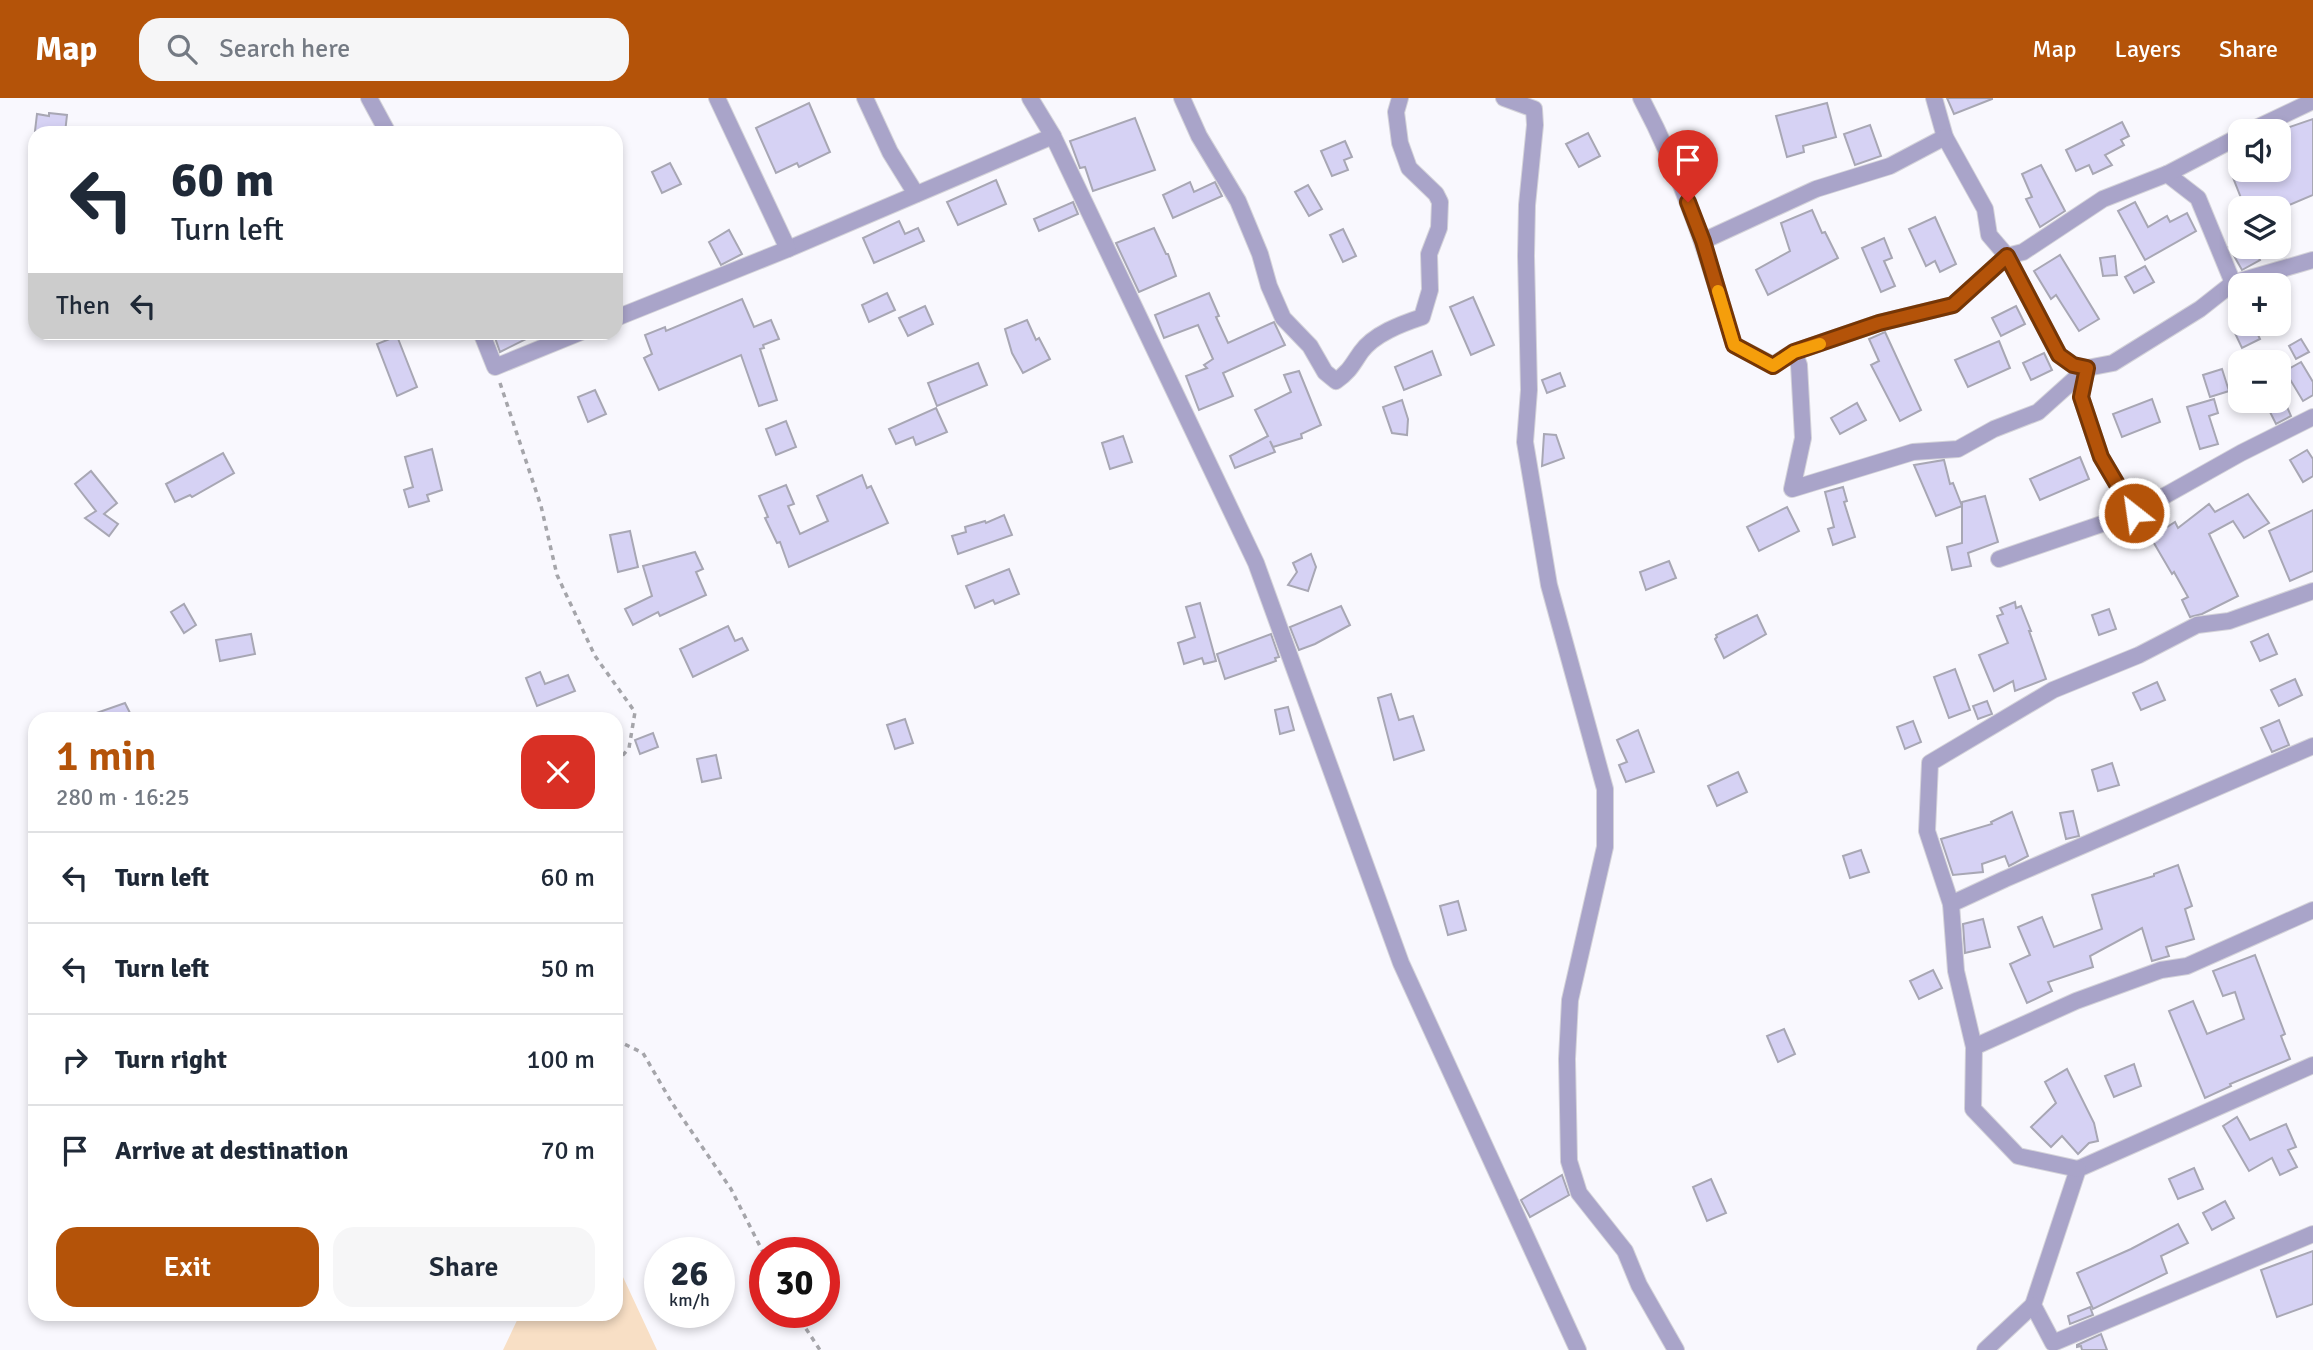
<!DOCTYPE html>
<meta charset="utf-8">
<style>
:root{--surface:#fff;--page:#f6f6f7;--text:#1f2937;--muted:#747a83;--line:#e0e1e3;--accent:#b45309}
body{margin:0;font-family:Signika,sans-serif;background:var(--page);color:var(--text);height:100vh;display:flex;flex-direction:column;font-size:26px;white-space:nowrap}
*{box-sizing:border-box;margin:0}
p{font-size:23px;color:var(--muted)}
.icon{flex:none;width:38px;height:38px;fill:none;stroke:currentColor;stroke-width:2;stroke-linecap:round;stroke-linejoin:round}
.map{position:relative;flex:1;overflow:hidden}
.sheet{position:absolute;left:28px;top:614px;width:595px;height:609px;display:flex;flex-direction:column;background:var(--surface);border-radius:21px;box-shadow:0 4px 10px #0003}
.sheet>*{flex:none}
.guide{position:absolute;left:28px;top:28px;width:595px;height:214px;border-radius:21px;box-shadow:0 4px 10px #0003;background:#fff;color:var(--text);overflow:hidden}
.fabs{position:absolute;left:2228px;top:21px;display:grid;gap:14px}
.fabs a{display:grid;place-items:center;width:63px;height:63px;border-radius:14px;background:var(--surface);box-shadow:0 4px 10px #0003;font-size:35px}
.speed{position:absolute;left:644px;top:1139px;display:flex;gap:14px;font-size:35px;font-weight:700;text-align:center}
.speed>*{display:grid;place-content:center;width:91px;height:91px;border-radius:50%;background:var(--surface);box-shadow:0 4px 10px #0003;line-height:1}
.speed small{font-size:18px;font-weight:400}
.speed .limit{border:10px solid #d22;background:#fff;color:#111}
.pin{position:absolute;display:grid;place-items:center;width:60px;height:60px;color:#fff;margin:-72px -30px;border-radius:50% 50% 50% 0;rotate:-45deg;box-shadow:0 0 7px #0007}
.pin .icon{rotate:45deg}
.me{position:absolute;width:77px;margin:-38px;rotate:330deg;stroke-linejoin:round;filter:drop-shadow(0 0 5px #0008)}
.turn{display:flex;align-items:center;gap:24px;height:147px;padding:0 28px;font-size:32px}
.turn .icon{width:91px;height:91px;stroke-width:2.5}
.turn b{display:block;font-size:49px;line-height:60px}
.then{display:flex;align-items:center;height:66px;padding:0 28px;background:#0003;gap:14px;font-size:26px}
.round{display:grid;place-items:center;flex:none;width:74px;height:74px;border-radius:21px;background:var(--page)}
.head{display:flex;align-items:center;justify-content:space-between;height:119px;padding:0 28px}
h1{font-size:42px;font-weight:600;line-height:52px;color:var(--accent)}
.cta{display:flex;gap:14px;margin-top:auto;padding:14px 28px}
.cta a{flex:1;height:80px;border-radius:21px;background:var(--accent);color:#fff;font-size:28px;font-weight:600;line-height:80px;text-align:center}
.cta a+a{background:var(--page);color:var(--text)}
ul{padding:0;list-style:none}
li{display:flex;align-items:center;gap:21px;height:91px;padding:0 28px;border-top:2px solid var(--line)}
li div{flex:1}
li b{display:block;font-size:26px}
li em{font-style:normal}
header{display:flex;align-items:center;gap:42px;box-sizing:border-box;height:98px;padding:0 35px;background:var(--accent);color:#fff}
header strong{font-size:33px}
nav{display:flex;gap:38px;margin-inline-start:auto;font-size:24px}
.search{width:490px;height:63px;background:var(--page);display:flex;align-items:center;gap:18px;box-sizing:border-box;padding:0 24px;border-radius:21px;color:var(--muted);font-size:26px}
.map>svg:first-child{display:block}
</style>
<header>
<strong>Map</strong>
<div class="search"><svg class="icon" aria-label="search" viewBox="0 0 24 24"><circle cx="10" cy="10" r="6"/><path d="M15 15l6 6"/></svg>Search here</div>
<nav><a>Map</a><a>Layers</a><a>Share</a></nav>
</header>
<div class="map">
<svg width="2313" height="1252" viewBox="0 0 2313 1252">
<rect width="100%" height="100%" fill="#f9f8fe"/>
<path fill="#f8dfc5" d="M616 1164 657 1252H503L520 1216H616Z"/>
<g fill="#d6d2f4" stroke="#a8a7b4" stroke-width="2">
<path d="M1947 0H1992V1L1954 16Z"/>
<path d="M809 5 830 54 799 69 797 65 776 75 756 30Z"/>
<path d="M1827 5 1836 39 1803 48 1804 54 1787 59 1776 18Z"/>
<path d="M49 15 67 17 65 35 35 33 37 16 49 18Z"/>
<path d="M1135 20 1155 72 1093 93 1085 69 1080 70 1070 43Z"/>
<path d="M2313 21V97L2282 110H2245L2230 72H2278V33Z"/>
<path d="M2122 24 2129 38 2121 42 2124 47 2105 57 2112 67 2093 76 2089 67 2076 73 2066 52Z"/>
<path d="M1870 27 1881 58 1855 67 1844 36Z"/>
<path d="M1588 35 1600 58 1579 69 1566 46Z"/>
<path d="M1345 43 1352 59 1344 62 1348 72 1332 78 1321 53Z"/>
<path d="M670 65 681 86 662 95 652 74Z"/>
<path d="M2041 67 2065 113 2040 129 2026 101 2032 99 2022 76Z"/>
<path d="M996 82 1006 106 958 127 947 104Z"/>
<path d="M1190 84 1194 94 1215 84 1222 98 1173 120 1163 97Z"/>
<path d="M1308 87 1322 111 1309 118 1295 94Z"/>
<path d="M1073 104 1078 116 1039 133 1034 121Z"/>
<path d="M2135 104 2148 129 2167 118 2170 124 2187 115 2196 133 2145 162 2118 113Z"/>
<path d="M1812 112 1822 135 1825 134 1838 160 1768 197 1756 172 1790 153 1781 125Z"/>
<path d="M1935 119 1956 166 1940 174 1935 163 1926 168 1909 131Z"/>
<path d="M899 123 905 136 918 130 924 143 874 165 863 140Z"/>
<path d="M1154 130 1166 156H1168L1176 178 1139 194 1116 145Z"/>
<path d="M1343 131 1356 158 1343 164 1330 137Z"/>
<path d="M729 132 742 156 721 167 709 144Z"/>
<path d="M1884 140 1892 160 1884 163 1895 188 1881 194 1862 150Z"/>
<path d="M2229 149H2253L2260 162 2242 172Z"/>
<path d="M2060 157 2099 221 2079 233 2056 197 2051 201 2034 173Z"/>
<path d="M2115 158 2117 177 2103 178 2100 160Z"/>
<path d="M2145 168 2154 184 2134 195 2125 179Z"/>
<path d="M887 195 895 212 869 224 862 207Z"/>
<path d="M1209 195 1219 218 1216 219 1228 245 1274 224 1285 247 1223 275 1233 298 1199 312 1186 278 1207 270 1204 267 1213 261 1198 227 1164 240 1155 217Z"/>
<path d="M1473 199 1494 247 1471 257 1450 209Z"/>
<path d="M742 201 754 229 771 222 779 241 763 247 764 250 760 251 777 302 759 308 741 257 659 292 644 260 652 256 645 237 665 229 666 233Z"/>
<path d="M925 208 933 226 908 238 899 220Z"/>
<path d="M2016 208 2025 226 2001 238 1992 220Z"/>
<path d="M1027 222 1036 242 1039 240 1050 261 1023 275 1012 255 1005 231Z"/>
<path d="M2244 226H2253L2260 241 2242 250 2233 231Z"/>
<path d="M493 234H540L500 254Z"/>
<path d="M1885 234 1921 312 1900 323 1871 267 1879 263 1869 241Z"/>
<path d="M397 238 417 289 397 298 377 246Z"/>
<path d="M2301 241 2309 254 2296 261 2289 248Z"/>
<path d="M1999 243 2010 270 1968 289 1955 262Z"/>
<path d="M1432 253 1441 277 1404 292 1395 269Z"/>
<path d="M2044 255 2052 272 2031 282 2023 265Z"/>
<path d="M2301 264 2313 284V297L2303 303 2285 273Z"/>
<path d="M978 265 987 287 937 308 928 285Z"/>
<path d="M2222 271 2229 293 2210 299 2203 277Z"/>
<path d="M1299 273 1321 327 1301 336 1302 340 1273 349 1270 343 1275 354 1235 370 1230 358 1268 338 1255 312 1291 294 1284 277Z"/>
<path d="M1560 275 1565 288 1547 295 1542 282Z"/>
<path d="M595 292 606 316 588 324 578 299Z"/>
<path d="M2152 301 2160 324 2122 339 2113 316Z"/>
<path d="M2214 301 2218 315 2209 318 2218 346 2200 351 2187 309Z"/>
<path d="M1402 302 1408 321 1407 337 1392 335 1383 309Z"/>
<path d="M2284 302 2291 318 2276 326 2268 310Z"/>
<path d="M1857 305 1866 322 1840 336 1831 320Z"/>
<path d="M936 310 947 334 916 347 913 339 896 346 889 331Z"/>
<path d="M786 323 796 349 776 357 766 331Z"/>
<path d="M1544 336 1556 337 1564 360 1542 368Z"/>
<path d="M1123 338 1132 364 1110 371 1102 345Z"/>
<path d="M432 351 442 392 427 397 429 403 409 409 404 392 413 389 405 359Z"/>
<path d="M2307 352 2313 361V378L2303 384 2290 362Z"/>
<path d="M223 355 234 375 192 399 190 397 175 404 166 386Z"/>
<path d="M2080 359 2089 381 2040 402 2030 381Z"/>
<path d="M1944 362 1950 386 1953 385 1962 408V404L1985 398 1998 444 1968 455 1971 468 1952 472 1947 449 1962 445V408L1936 418 1914 367Z"/>
<path d="M91 373 117 405 104 416 118 426 109 438 85 420 96 413 75 386Z"/>
<path d="M862 377 867 390 871 388 888 425 789 469 780 444 777 445 765 420 768 419 759 398 786 387 794 406 788 408 800 436 828 423 817 398Z"/>
<path d="M1843 389 1847 403 1844 404 1855 439 1833 447 1828 431 1834 429 1825 394Z"/>
<path d="M2248 396 2269 425 2244 440 2233 423 2209 436 2238 498 2202 516 2190 519 2182 502 2188 499 2174 474 2172 476 2144 428 2158 420 2164 431 2175 424 2178 430 2209 406 2215 414Z"/>
<path d="M1787 409 1799 433 1759 453 1747 429Z"/>
<path d="M2313 412V473L2290 483 2269 433Z"/>
<path d="M1004 417 1012 437 958 456 952 438 966 434 965 429 985 423 986 425Z"/>
<path d="M630 433 638 469 618 474 610 437Z"/>
<path d="M695 454 703 471 696 474 706 497 660 518 658 514 633 527 625 511 652 498 643 468Z"/>
<path d="M1311 456 1316 469 1308 493 1288 487 1297 474 1293 465Z"/>
<path d="M1669 463 1676 480 1646 492 1640 474Z"/>
<path d="M1009 471 1019 496 995 506 993 502 975 510 966 488Z"/>
<path d="M2015 504 2016 510 2021 508 2031 533H2029L2046 581 2015 593 2013 583 1994 593 1979 557 2008 545 1997 518 2003 516 2000 510Z"/>
<path d="M1200 505 1216 563 1204 566 1202 560 1184 566 1178 545 1195 539 1186 509Z"/>
<path d="M184 506 196 527 184 535 171 514Z"/>
<path d="M1341 508 1350 527 1315 546 1299 552 1290 529Z"/>
<path d="M2109 511 2116 531 2099 537 2092 517Z"/>
<path d="M1757 517 1766 536 1724 560 1715 541 1717 539 1716 537Z"/>
<path d="M728 528 735 543 742 540 748 552 693 579 680 551Z"/>
<path d="M251 536 255 556 220 563 216 542Z"/>
<path d="M1271 536 1279 559 1275 560 1276 563 1225 581 1217 556Z"/>
<path d="M2268 536 2277 556 2260 563 2251 544Z"/>
<path d="M1955 571 1970 612 1949 620 1934 579Z"/>
<path d="M540 574 545 586 568 577 575 593 537 608 526 580Z"/>
<path d="M2295 581 2302 597 2279 608 2271 592Z"/>
<path d="M2157 584 2165 602 2141 612 2133 595Z"/>
<path d="M1391 596 1399 622 1413 618 1424 652 1394 662 1378 600Z"/>
<path d="M1987 603 1992 616 1978 621 1973 608Z"/>
<path d="M125 605 133 621H85V619Z"/>
<path d="M1288 609 1294 632 1280 636 1275 612Z"/>
<path d="M905 621 913 645 895 651 887 627Z"/>
<path d="M2279 622 2289 647 2272 654 2261 630Z"/>
<path d="M1913 623 1921 644 1905 651 1897 629Z"/>
<path d="M1638 632 1654 674 1626 684 1619 667 1627 664 1617 642Z"/>
<path d="M653 635 658 649 640 656 635 642Z"/>
<path d="M716 657 721 680 702 684 697 661Z"/>
<path d="M2112 665 2119 687 2098 693 2092 672Z"/>
<path d="M1738 674 1747 694 1717 708 1708 688Z"/>
<path d="M2073 713 2079 738 2066 741 2060 715Z"/>
<path d="M2012 714 2028 758 2009 768 2005 758 1982 766 1983 774 1953 777 1941 741 1992 726 1991 724Z"/>
<path d="M1861 752 1869 774 1850 780 1843 758Z"/>
<path d="M2178 767 2192 808 2185 811 2194 841 2166 849 2169 858 2152 863 2142 830 2090 858 2093 869 2048 884 2052 893 2027 905 2010 866 2030 857 2018 829 2042 819 2054 849 2102 831 2092 797 2154 778V776Z"/>
<path d="M1458 803 1466 832 1448 837 1440 808Z"/>
<path d="M1983 821 1990 849 1965 855 1963 826Z"/>
<path d="M2255 857 2285 936 2281 938 2290 961 2230 986 2231 988 2205 1000 2169 913 2193 903 2207 936 2244 921 2235 894 2223 898 2213 873Z"/>
<path d="M1933 872 1942 890 1919 901 1910 883Z"/>
<path d="M1784 931 1795 956 1778 964 1767 938Z"/>
<path d="M2134 966 2141 988 2114 999 2105 978Z"/>
<path d="M2067 971 2094 1025 2098 1043 2089 1045 2078 1056 2062 1038 2051 1049 2031 1029 2056 1005 2045 984Z"/>
<path d="M2237 1019 2250 1042 2286 1026 2296 1049 2288 1052 2297 1069 2280 1077 2272 1060 2249 1073 2223 1028Z"/>
<path d="M2194 1070 2203 1091 2178 1101 2169 1081Z"/>
<path d="M1562 1077 1569 1097 1530 1119 1521 1102Z"/>
<path d="M1711 1081 1726 1115 1707 1123 1693 1089Z"/>
<path d="M2225 1103 2234 1120 2212 1132 2203 1115Z"/>
<path d="M2178 1126 2188 1145 2161 1158 2167 1175 2093 1211 2077 1175 2131 1151Z"/>
<path d="M2313 1153V1206L2277 1219 2261 1172Z"/>
<path d="M2090 1209 2093 1217 2070 1226 2068 1218Z"/>
<path d="M2101 1236 2107 1252H2082L2081 1248 2077 1249V1247Z"/>
</g>
<g fill="none" stroke-linecap="round" stroke-linejoin="round">
<defs>
<g id="street">
<path d="M369 0 388 35"/>
<path d="M865 0 890 54 916 96"/>
<path d="M1030 0 1053 38 1256 465 1401 865 1578 1252"/>
<path d="M1182 0 1199 38 1238 103 1260 156 1269 188 1283 220 1310 248 1325 274 1336 283C1350 273 1352 267 1361 254 1374 236 1401 226 1422 219L1430 192 1429 156 1439 130 1440 104 1436 96 1409 70 1400 45 1396 14 1400 0"/>
<path d="M1504 0 1534 11 1535 27 1527 107 1526 158 1529 292 1525 344 1549 487 1605 691V749L1570 902 1567 961 1569 1063 1579 1095 1625 1153 1639 1187 1676 1252"/>
<path d="M1641 0C1683 79 1709 161 1734 247L1773 267 1794 254"/>
<path d="M1934 0 1945 39 1985 111 1989 137 2007 158 2059 257 2073 267 2087 270 2113 265 2200 211 2233 185 2313 162"/>
<path d="M2250 33 2313 3"/>
<path d="M2167 76 2198 100 2233 185"/>
<path d="M1703 143 1816 91 1890 68 1945 39"/>
<path d="M788 151 1053 38"/>
<path d="M616 220 788 151 717 0"/>
<path d="M481 234 495 269 581 234"/>
<path d="M2134 415 2101 359 2081 299 2087 270 2038 314 1994 331 1958 351 1913 354 1792 391 1803 340 1799 267 1794 254 1879 225 1953 207 2007 158 2023 154 2103 101 2167 76 2240 38"/>
<path d="M1999 461 2134 415 2241 355 2313 319"/>
<path d="M1951 806 1927 733 1930 665 2053 592 2139 557 2197 527 2229 523 2313 493"/>
<path d="M1974 949 2076 903 2161 872 2187 868 2313 812"/>
<path d="M2313 967 2078 1071 2033 1207 2053 1245 2313 1136"/>
<path d="M2078 1071 2018 1058 1973 1011 1974 949 1956 873 1951 806 2005 781 2313 648"/>
<path d="M1985 1252 2033 1207"/>
</g>
</defs>
<use href="#street" stroke="#d4d3d9" stroke-width="18"/>
<g stroke="#a5a5aa" stroke-width="3.5" stroke-dasharray="5 5" stroke-linecap="butt">
<path d="M500 285 541 408 557 477 595 558 635 614 629 650 616 665"/>
<path d="M616 942 643 955 672 1005 731 1091 765 1158"/>
<path d="M795 1214 820 1252"/>
</g>
<use href="#street" stroke="#a9a4c9" stroke-width="16"/>
</g>
<g fill="none" stroke-linecap="round" stroke-linejoin="round">
<defs>
<path id="route" d="M1688 104 1703 143 1734 247 1773 268 1794 254 1879 225 1953 207 2007 158 2059 257 2073 267 2087 270 2081 299 2101 359 2134 415"/>
</defs>
<use href="#route" stroke="#753606" stroke-width="18"/>
<use href="#route" stroke="#b45309" stroke-width="12"/>
<path stroke="#f59e0b" stroke-width="12" d="M1718 193 1734 247 1773 268 1794 254 1820 246"/>
</g>
</svg>
<div class="fabs">
<a><svg class="icon" aria-label="sound" viewBox="0 0 24 24"><path d="M4 9h4l5-4v14l-5-4H4zM17 9q2 3 0 6"/></svg></a>
<a><svg class="icon" aria-label="layers" viewBox="0 0 24 24"><path d="M12 4l9 5-9 5-9-5zM3 14l9 5 9-5"/></svg></a>
<a>+</a>
<a>−</a>
</div>
<div class="speed"><div>26<small>km/h</small></div><div class="limit">30</div></div>
<div class="pin" style="left:1688px;top:104px;background:#d93025"><svg class="icon" aria-label="arrive" viewBox="0 0 24 24"><path d="M6 21V4h12l-3 4 3 4H6"/></svg></div>
<svg class="me" style="left:2134px;top:415px" viewBox="-20 -20 40 40"><circle r="17" fill="#b45309" stroke="#fff" stroke-width="3"/><path d="M0-11L8 9 0 5-8 9z" fill="#fff"/></svg>
<div class="guide">
<div class="turn"><svg class="icon" aria-label="left" viewBox="0 0 24 24"><path d="M17 20v-9H6M10 6l-5 5 5 5"/></svg><div><b>60 m</b>Turn left</div></div>
<div class="then">Then<svg class="icon" aria-label="left" viewBox="0 0 24 24"><path d="M17 20v-9H6M10 6l-5 5 5 5"/></svg></div>
</div>
<section class="sheet">
<div class="head"><div><h1>1 min</h1><p>280 m · 16:25</p></div><a class="round" style="background:#d93025;color:#fff"><svg class="icon" aria-label="close" viewBox="0 0 24 24"><path d="M6 6l12 12M18 6L6 18"/></svg></a></div>
<ul>
<li><svg class="icon" aria-label="left" viewBox="0 0 24 24"><path d="M17 20v-9H6M10 6l-5 5 5 5"/></svg><div><b>Turn left</b></div><em>60 m</em></li>
<li><svg class="icon" aria-label="left" viewBox="0 0 24 24"><path d="M17 20v-9H6M10 6l-5 5 5 5"/></svg><div><b>Turn left</b></div><em>50 m</em></li>
<li><svg class="icon" aria-label="right" viewBox="0 0 24 24"><path d="M7 20v-9h11M14 6l5 5-5 5"/></svg><div><b>Turn right</b></div><em>100 m</em></li>
<li><svg class="icon" aria-label="arrive" viewBox="0 0 24 24"><path d="M6 21V4h12l-3 4 3 4H6"/></svg><div><b>Arrive at destination</b></div><em>70 m</em></li>
</ul>
<div class="cta"><a>Exit</a><a>Share</a></div>
</section>
</div>
